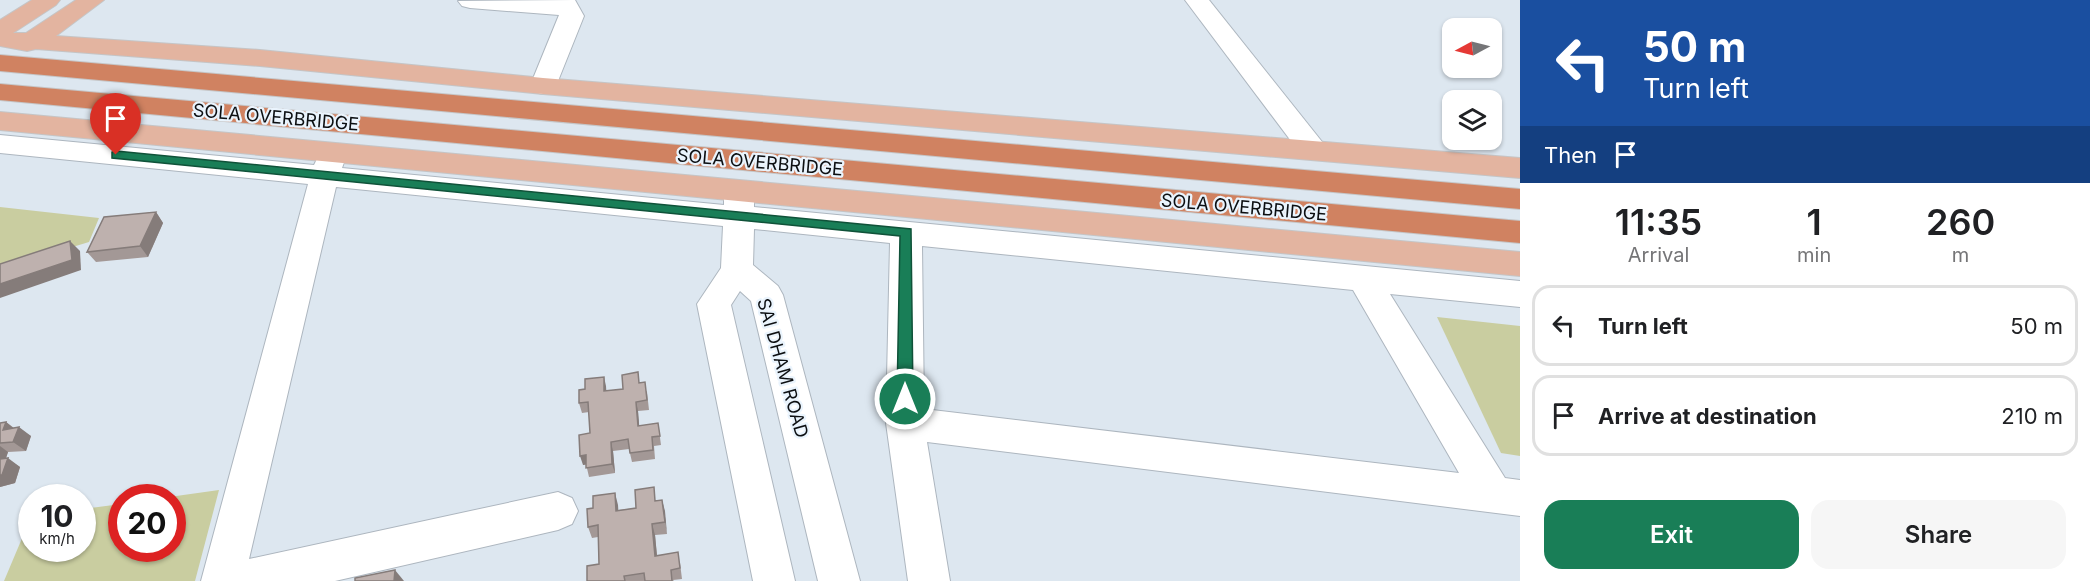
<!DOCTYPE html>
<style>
:root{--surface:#fff;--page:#f6f6f6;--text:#202124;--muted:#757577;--line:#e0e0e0;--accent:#197e57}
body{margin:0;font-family:Inter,sans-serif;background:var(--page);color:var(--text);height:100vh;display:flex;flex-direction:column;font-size:22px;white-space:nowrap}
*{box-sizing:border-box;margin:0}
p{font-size:20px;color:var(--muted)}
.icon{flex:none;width:33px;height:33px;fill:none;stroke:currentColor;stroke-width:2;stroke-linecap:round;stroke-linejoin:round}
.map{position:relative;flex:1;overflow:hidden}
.details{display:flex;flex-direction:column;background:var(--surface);width:570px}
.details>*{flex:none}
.hud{background:#1a4fa0;color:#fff;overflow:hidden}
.needle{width:39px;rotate:263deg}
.controls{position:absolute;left:1442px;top:18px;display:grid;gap:12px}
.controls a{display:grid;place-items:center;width:60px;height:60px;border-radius:12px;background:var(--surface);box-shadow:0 2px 4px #0004;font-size:30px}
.speed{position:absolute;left:18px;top:484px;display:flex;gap:12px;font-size:30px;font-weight:700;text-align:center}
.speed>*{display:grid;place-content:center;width:78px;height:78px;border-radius:50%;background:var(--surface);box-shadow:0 2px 4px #0004;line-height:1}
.speed small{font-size:15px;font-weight:400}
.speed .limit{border:9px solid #d22;background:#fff;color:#111}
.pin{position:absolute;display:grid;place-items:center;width:51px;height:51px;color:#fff;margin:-62px -26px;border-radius:50% 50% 50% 0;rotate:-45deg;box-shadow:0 0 6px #0007}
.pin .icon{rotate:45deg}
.me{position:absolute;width:66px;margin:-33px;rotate:0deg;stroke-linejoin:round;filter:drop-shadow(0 0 4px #0008)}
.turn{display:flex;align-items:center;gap:21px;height:126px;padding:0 24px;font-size:27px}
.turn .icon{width:78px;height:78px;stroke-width:2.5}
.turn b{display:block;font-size:42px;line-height:51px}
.then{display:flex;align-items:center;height:57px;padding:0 24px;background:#0003;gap:12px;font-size:22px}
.eta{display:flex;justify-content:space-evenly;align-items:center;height:102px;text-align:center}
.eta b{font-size:36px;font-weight:600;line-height:42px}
.primary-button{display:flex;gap:12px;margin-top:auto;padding:12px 24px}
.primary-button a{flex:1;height:69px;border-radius:18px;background:var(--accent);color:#fff;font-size:24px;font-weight:600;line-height:69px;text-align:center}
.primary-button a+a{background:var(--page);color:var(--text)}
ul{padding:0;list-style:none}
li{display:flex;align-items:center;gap:18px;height:81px;margin:0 12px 9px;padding:0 12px;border:3px solid var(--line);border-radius:18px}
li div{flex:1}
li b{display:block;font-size:22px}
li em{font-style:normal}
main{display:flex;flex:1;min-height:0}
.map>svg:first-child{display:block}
</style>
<main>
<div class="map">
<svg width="1520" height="581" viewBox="0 0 1520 581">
<rect width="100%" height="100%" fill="#dde7f0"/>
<g fill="#c9cda0">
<path d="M0 207 99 218 89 242 0 269Z"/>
<path d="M1437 317 1520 326V456L1501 453Z"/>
<path d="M219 490 195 581H4L31 517 32 549H82L83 509 121 504 122 549H172V498H162Z"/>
</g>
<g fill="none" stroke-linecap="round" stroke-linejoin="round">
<defs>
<g id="minor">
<path d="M575 0 584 16 556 86 552 92 543 94 534 92 530 86 559 15 470 8 462 6 458 1Z"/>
<path d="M1185 0H1209L1323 143 1327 150 1323 157 1313 159 1303 157Z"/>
<path d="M0 135 314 165 323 147 333 145 343 147 347 154 342 168 724 205V194L728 187 739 184 750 187 754 194V207L1520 281V307L1390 294 1505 478 1520 480V516L927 442 950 581H908L886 423 890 243 754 229 753 265 778 286 783 295 860 581H818L751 301 740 291 731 305 795 581H753L697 304 721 268 723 226 336 187 249 559 558 492 572 498 578 511 572 524 558 530 335 581H201L308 184 0 153ZM922 246 1353 290 1459 473 924 409Z"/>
</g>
<g id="major">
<path d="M32 0H60L56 5 13 33H26L76 0H104L56 36 260 50 543 78 1520 158V178L543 94 260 66 36 49 27 51 0 46V20Z"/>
<path d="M0 112 1520 252V276L0 130Z"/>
</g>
<g id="highway">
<path d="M0 55 1520 189V209L0 71Z"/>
<path d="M0 84 1520 221V243L0 100Z"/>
</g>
</defs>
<use href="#minor" stroke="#adb6bf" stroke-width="2"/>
<use href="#major" stroke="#c5c5c6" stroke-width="2"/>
<use href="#highway" stroke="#c5c5c6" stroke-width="2"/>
<use href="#minor" fill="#fff" fill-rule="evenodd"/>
<use href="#major" fill="#e3b4a0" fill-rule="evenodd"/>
<use href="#highway" fill="#d08261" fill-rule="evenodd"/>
</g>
<g fill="#a39896">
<path d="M156 212 163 223 148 257 96 262 87 252Z"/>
<path d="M640 383 647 392 649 410 638 411 639 426 658 423 661 445 654 446 655 459 632 462 629 449 613 451 615 473 589 477 586 464 583 465 590 433 589 412 582 413 579 403 585 389 606 386V391L623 389Z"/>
<path d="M6 422 14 428 31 436 26 451 8 452 6 458 20 467 15 483 0 487V423Z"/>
<path d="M657 500H662L667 534 655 535 657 556 680 563 682 579 673 580 674 581H587L599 564 598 537 592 538 588 527 618 505V510L636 508Z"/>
</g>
<g fill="#857c7a">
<path d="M156 212 163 223 148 257 140 246Z"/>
<path d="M70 241 80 251 81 270 0 298V284Z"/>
<path d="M604 377 606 386 607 400 604 391Z"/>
<path d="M636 402 638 411 640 436 638 426Z"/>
<path d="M6 422 17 431 19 427 31 436 26 451 13 442 3 430Z"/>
<path d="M611 442 613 451 615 473 612 464Z"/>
<path d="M0 446 8 452 2 470 0 469Z"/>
<path d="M586 455 589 464 583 465 580 456Z"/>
<path d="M8 458 20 467 15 483 0 487V475Z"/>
<path d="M615 493 618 505 619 522 616 511Z"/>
<path d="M662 500 665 511 667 534 665 522Z"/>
<path d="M652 524 655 535 658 567 655 556Z"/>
<path d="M395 570 404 581H394Z"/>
</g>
<g fill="#beb1ae" stroke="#857c7a" stroke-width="1.5">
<path d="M156 212 140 246 87 252 104 217Z"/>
<path d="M70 241 72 260 0 284V264Z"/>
<path d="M638 372 639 383 645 382 647 400 636 402 638 426 658 423 660 436 652 437 653 450 630 453 628 439 611 442 612 464 586 468V455L580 456 579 435 590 433 588 402 579 403V390L585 389V379L604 377V391L623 389 622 375Z"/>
<path d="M6 422 3 430 19 427 13 442 0 443V423Z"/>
<path d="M8 458 2 475H0V459Z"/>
<path d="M654 487 655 501 662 500 665 522 652 524 655 556 678 552 680 568 671 570 672 581H645L644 573 624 576 625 581H587V566L599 564 598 525 588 527 587 509 593 508V496L615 493 616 511 636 508 635 490Z"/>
<path d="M395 570 394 581H355V578Z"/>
</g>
<path fill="#197e57" stroke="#105239" stroke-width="1.5" d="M116 151 911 229 913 399 905 406 897 399 900 236 112 158V152Z"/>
<g text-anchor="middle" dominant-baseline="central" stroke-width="4.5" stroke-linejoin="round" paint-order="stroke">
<g font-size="18" fill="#0c0f12" stroke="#eaf4fd">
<text transform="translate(276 117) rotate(5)">SOLA OVERBRIDGE</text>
<text transform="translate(760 162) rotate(5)">SOLA OVERBRIDGE</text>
<text transform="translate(1244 207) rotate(5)">SOLA OVERBRIDGE</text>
<text transform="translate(783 368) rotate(74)">SAI DHAM ROAD</text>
</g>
</g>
</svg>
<div class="controls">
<a><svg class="needle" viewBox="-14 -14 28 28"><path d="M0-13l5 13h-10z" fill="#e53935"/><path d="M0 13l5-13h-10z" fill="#757577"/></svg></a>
<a><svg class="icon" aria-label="layers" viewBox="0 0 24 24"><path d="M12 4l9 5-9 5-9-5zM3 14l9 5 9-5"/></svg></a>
</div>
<div class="speed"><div>10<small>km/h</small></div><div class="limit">20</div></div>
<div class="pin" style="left:116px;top:155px;background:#d93025"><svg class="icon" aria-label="arrive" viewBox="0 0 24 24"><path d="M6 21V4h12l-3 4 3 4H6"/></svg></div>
<svg class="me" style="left:905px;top:399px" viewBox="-20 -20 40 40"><circle r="17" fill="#197e57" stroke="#fff" stroke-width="3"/><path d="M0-11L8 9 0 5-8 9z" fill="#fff"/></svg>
</div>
<section class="details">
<div class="hud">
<div class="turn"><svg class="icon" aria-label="left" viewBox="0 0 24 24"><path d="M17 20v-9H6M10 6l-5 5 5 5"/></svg><div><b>50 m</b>Turn left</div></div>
<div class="then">Then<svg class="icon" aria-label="arrive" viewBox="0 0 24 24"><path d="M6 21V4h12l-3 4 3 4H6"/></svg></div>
</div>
<div class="eta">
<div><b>11:35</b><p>Arrival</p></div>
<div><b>1</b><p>min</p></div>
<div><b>260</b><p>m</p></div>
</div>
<ul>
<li><svg class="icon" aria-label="left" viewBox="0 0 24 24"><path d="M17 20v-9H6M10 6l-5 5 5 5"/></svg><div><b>Turn left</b></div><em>50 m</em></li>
<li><svg class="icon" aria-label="arrive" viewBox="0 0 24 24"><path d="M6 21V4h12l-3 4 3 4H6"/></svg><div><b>Arrive at destination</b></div><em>210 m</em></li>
</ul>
<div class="primary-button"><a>Exit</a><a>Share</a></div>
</section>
</main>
